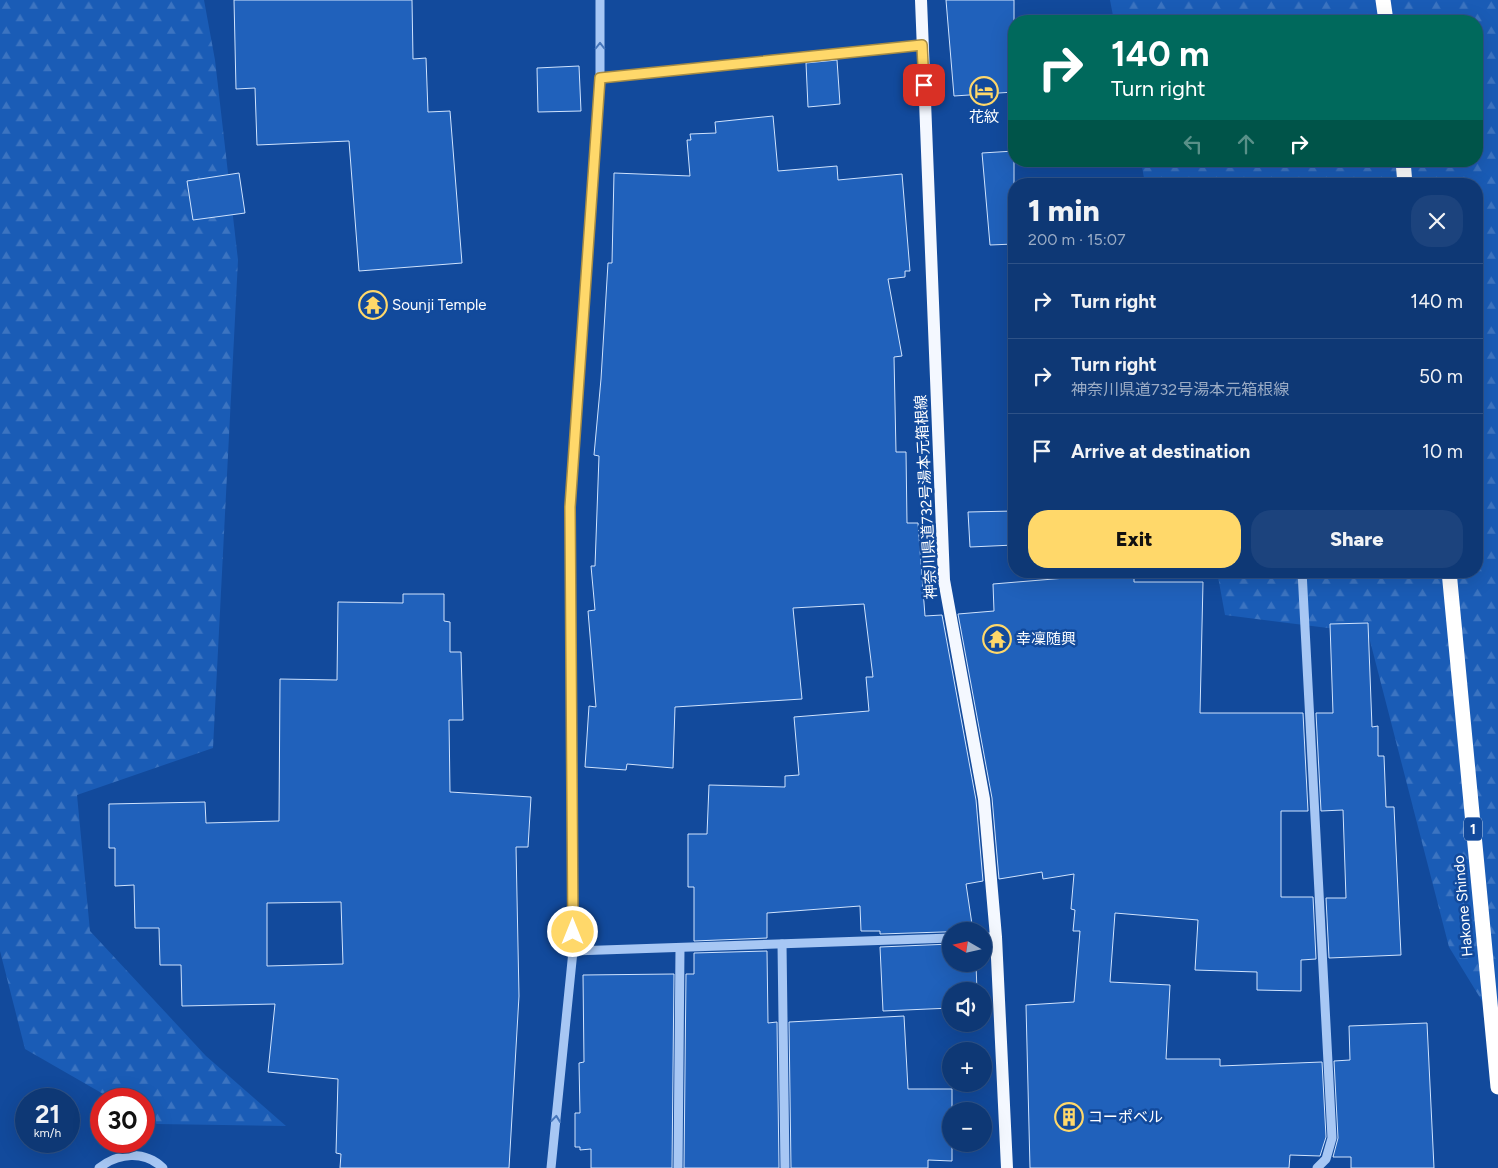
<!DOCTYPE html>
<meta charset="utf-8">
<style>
:root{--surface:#0e3875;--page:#1c437d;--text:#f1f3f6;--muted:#9bacc5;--line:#2e5287;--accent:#ffd86a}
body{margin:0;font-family:Figtree,"Noto Sans JP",sans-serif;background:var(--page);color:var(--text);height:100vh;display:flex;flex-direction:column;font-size:19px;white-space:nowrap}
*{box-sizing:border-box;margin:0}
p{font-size:16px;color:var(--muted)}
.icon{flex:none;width:28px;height:28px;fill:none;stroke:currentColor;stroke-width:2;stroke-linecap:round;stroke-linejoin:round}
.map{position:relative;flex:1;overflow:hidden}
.drawer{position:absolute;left:1008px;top:178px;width:475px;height:400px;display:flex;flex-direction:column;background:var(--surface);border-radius:20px;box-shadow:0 5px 20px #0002,0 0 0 1px var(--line)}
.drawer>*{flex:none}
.banner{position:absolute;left:1008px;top:15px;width:475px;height:152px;border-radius:20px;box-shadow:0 5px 20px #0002,0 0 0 1px var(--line);background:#00695c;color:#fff;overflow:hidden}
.needle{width:32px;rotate:279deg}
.buttons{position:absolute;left:942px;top:922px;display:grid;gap:10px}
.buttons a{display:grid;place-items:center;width:50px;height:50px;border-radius:50%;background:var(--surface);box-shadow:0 5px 20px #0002,0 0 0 1px var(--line);font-size:25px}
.speed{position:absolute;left:15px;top:1088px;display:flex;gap:10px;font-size:25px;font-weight:700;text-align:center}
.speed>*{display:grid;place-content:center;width:65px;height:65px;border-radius:50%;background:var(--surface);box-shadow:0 5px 20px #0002,0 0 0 1px var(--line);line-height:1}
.speed small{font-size:12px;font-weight:400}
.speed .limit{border:8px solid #d22;background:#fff;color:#111}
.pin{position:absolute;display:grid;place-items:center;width:42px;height:42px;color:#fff;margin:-21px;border-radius:10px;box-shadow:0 2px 8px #0006}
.me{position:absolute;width:55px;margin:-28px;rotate:0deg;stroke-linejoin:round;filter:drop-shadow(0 0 4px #0008)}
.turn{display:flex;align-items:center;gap:18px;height:105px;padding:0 20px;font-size:22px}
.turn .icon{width:65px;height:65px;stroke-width:2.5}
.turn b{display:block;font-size:35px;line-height:42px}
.lanes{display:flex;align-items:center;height:48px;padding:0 20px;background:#0003;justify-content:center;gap:25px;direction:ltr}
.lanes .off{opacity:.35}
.round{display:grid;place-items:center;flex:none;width:52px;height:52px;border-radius:20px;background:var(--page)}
.head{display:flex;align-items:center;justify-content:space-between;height:85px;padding:0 20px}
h1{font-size:30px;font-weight:800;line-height:38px}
.primary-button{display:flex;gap:10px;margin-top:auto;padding:10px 20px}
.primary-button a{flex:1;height:58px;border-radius:20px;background:var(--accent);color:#111;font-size:20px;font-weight:800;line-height:58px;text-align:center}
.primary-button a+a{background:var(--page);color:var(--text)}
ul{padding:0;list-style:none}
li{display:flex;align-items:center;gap:15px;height:75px;padding:0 20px;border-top:1px solid var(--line)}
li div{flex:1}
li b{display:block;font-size:19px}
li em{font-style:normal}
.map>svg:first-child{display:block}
</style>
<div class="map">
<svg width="1498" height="1168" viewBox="0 0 1498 1168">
<defs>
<pattern id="forest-firs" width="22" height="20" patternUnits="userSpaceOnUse" patternTransform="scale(1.25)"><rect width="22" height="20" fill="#1a5cb6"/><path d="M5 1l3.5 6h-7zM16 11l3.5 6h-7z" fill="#3c74c1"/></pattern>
</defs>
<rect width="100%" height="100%" fill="#124a9c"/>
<g fill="url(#forest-firs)">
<path d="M0 0H204L215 60 238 260 213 748 77 795 90 931 206 1056 286 1126 157 1124 144 1117V1099H112L25 1049 0 951Z"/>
<path d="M1110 0H1498V1027L1449 947 1368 633 1225 615 1217 571H1476V184H1145L1141 161H1476V21H1114Z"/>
</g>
<g fill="#2061bb" stroke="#cfe3fe" fill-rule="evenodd">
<path d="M234 0H412L413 59 426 58 428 112 450 111 462 263 359 271 349 141 257 145 255 88 236 89Z"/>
<path d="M946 0H1014V92L954 96Z"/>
<path d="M837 60 840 104 808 107 806 63Z"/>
<path d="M579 66 581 111 538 112 537 68Z"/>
<path d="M773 116 778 171 837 166 838 180 902 174 910 271H905V277L888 279 902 356 894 357 896 452H906L907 523H918L925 616 942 615 976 800 983 881 966 884 973 931 880 934V931H861L860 906 767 913V938L694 941V887H688V834H707L709 785 785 787V776L799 775 794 717 869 711 866 677H873L864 604 793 608 802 699 675 707 673 768 627 764 626 770 585 767 589 706 596 707 588 611 595 610 591 566H595L599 456 594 455 601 379 608 263H612L614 173 690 176 687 140H691L690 134 716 133 715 122Z"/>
<path d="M1014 151V244L990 245 982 153Z"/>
<path d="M239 173 245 213 193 220 187 181Z"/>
<path d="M1014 511V545L970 547 968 512Z"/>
<path d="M1102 573H1134V582H1203L1200 713H1303L1308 811H1281V897H1313L1316 959 1301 960V991L1257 990V972L1195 970 1198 920 1115 913 1110 982 1170 985 1166 1059H1220V1066L1322 1062 1326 1137 1320 1156 1290 1155 1289 1168H1030L1026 1005 1074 1002 1080 931H1073L1075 910 1071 909 1074 874 1043 879 1042 872 999 879 992 798 958 614 994 611 993 584 1102 575Z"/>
<path d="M403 594H444V621L450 622V652H461L463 720H449L450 792 531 797 528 847H516L519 996 509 1168H340L341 1154 336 1153 338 1079 268 1072 275 1004 182 1006 181 965H160L159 928H135L134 885 115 886V848H109V804L205 802 206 823 279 821 280 679 337 680 338 602 403 603ZM341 902 343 964 267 966V903Z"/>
<path d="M1368 623 1372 727 1378 726V756H1384L1386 807H1394L1401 955 1329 958 1326 898H1346L1343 810 1321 811 1316 713H1333L1330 624Z"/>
<path d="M951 944V964H976L977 991H951V1008L883 1011 880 947Z"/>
<path d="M767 951 768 1023 777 1022 779 1168H684L686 974H694V953Z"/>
<path d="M674 974 672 1168H591V1149L580 1150V1147H575V1113H580L579 1063 584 1062 583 975Z"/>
<path d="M904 1016 908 1089H952V1161L928 1160V1168H791L789 1022Z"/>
<path d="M1427 1023 1434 1168H1351V1157H1333L1338 1138 1334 1061 1350 1060 1349 1026Z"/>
</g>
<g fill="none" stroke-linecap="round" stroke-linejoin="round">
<g stroke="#a7c7f4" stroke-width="9">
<path d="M600 78 922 45"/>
<path d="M1302 571 1332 1138 1326 1159 1317 1168"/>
<path d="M984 937H996"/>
<path d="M782 944 785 1168"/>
<path d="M573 951 951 938"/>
<path d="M99 1168C118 1153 144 1150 163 1168"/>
<path d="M551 1168 573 951 570 507 600 78V0"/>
<path d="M678 1168 680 948"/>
</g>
<path stroke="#f4f8ff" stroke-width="12" d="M921 0 944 580 984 799 996 937 1007 1168"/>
<g stroke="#fff" stroke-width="15">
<path d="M1383 0 1386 21"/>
<path d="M1403 161 1405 184"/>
<path d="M1449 571 1498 1087"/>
</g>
</g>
<defs><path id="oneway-chevron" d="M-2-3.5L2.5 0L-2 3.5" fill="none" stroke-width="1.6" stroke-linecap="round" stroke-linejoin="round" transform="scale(1.25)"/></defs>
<g stroke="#4676bb">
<use href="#oneway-chevron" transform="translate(600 46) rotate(-90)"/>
<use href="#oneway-chevron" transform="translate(556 1119) rotate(-84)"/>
</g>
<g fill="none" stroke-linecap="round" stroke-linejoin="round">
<defs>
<path id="route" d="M573 932 570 507 600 78 922 45 924 85"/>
</defs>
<use href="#route" stroke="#a68c45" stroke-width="12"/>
<use href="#route" stroke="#ffd86a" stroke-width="9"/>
</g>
<defs>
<symbol id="hotel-ring" viewBox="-11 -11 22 22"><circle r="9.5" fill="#124a9c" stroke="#ffd86a" stroke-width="1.5"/><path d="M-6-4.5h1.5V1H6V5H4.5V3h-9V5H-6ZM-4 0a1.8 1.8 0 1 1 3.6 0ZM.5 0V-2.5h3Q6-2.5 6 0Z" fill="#ffd86a"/></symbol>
<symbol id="temple-ring" viewBox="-11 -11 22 22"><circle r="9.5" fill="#124a9c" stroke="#ffd86a" stroke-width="1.5"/><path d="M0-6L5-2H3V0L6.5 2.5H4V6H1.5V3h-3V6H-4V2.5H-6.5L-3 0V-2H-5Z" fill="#ffd86a"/></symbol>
<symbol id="building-ring" viewBox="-11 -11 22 22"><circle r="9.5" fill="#124a9c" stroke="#ffd86a" stroke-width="1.5"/><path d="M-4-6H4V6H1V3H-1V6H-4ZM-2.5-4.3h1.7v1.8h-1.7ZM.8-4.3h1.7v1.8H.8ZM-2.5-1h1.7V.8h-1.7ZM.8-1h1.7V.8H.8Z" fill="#ffd86a"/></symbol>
</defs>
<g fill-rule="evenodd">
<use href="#hotel-ring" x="968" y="75" width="32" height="32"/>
<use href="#temple-ring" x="357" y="289" width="32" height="32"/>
<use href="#temple-ring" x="981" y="623" width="32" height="32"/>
<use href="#building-ring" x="1053" y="1101" width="32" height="32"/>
</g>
<g text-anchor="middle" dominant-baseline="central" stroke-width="5" stroke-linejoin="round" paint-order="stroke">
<rect fill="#124a9c" stroke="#b8c9e1" stroke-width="1" x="1464" y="817.5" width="18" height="23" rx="4"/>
<g font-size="14" font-weight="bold" fill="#fff">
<text x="1473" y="829">1</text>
</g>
<g font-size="15" fill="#fff" stroke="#124a9c" text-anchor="start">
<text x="984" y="117" text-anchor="middle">花紋</text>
<text x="392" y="305">Sounji Temple</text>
<text x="1016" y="639">幸凜随興</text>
<text x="1088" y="1117">コーポベル</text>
</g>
<g font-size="15" fill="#fff" stroke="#124a9c">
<text transform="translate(926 497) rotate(-93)">神奈川県道732号湯本元箱根線</text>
<text transform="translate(1463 906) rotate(-95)">Hakone Shindo</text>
</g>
</g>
</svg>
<div class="buttons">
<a><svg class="needle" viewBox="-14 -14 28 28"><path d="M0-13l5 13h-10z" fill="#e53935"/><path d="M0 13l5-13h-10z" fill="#9bacc5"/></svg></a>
<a><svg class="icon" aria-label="sound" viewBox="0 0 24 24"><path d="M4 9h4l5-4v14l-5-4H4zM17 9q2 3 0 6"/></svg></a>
<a>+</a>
<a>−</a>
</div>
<div class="speed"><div>21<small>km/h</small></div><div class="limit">30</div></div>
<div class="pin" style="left:924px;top:85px;background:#d93025"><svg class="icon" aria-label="arrive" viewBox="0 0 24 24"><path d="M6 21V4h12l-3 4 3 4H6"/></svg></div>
<svg class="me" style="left:573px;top:932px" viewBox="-20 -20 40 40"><circle r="17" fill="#ffd86a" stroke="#fff" stroke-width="3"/><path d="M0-11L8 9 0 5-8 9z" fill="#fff"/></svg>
<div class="banner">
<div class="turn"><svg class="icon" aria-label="right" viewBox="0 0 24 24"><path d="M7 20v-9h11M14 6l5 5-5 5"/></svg><div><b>140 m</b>Turn right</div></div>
<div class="lanes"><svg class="icon off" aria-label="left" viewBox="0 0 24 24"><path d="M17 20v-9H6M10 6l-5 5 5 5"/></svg><svg class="icon off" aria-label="ahead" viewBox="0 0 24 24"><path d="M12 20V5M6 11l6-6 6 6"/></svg><svg class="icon" aria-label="right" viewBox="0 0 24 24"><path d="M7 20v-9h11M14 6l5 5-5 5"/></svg></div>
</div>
<section class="drawer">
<div class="head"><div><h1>1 min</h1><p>200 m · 15:07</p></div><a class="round"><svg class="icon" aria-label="close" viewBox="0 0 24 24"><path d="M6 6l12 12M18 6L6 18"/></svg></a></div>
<ul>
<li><svg class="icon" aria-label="right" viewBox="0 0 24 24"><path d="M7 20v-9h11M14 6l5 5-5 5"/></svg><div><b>Turn right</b></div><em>140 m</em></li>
<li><svg class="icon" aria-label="right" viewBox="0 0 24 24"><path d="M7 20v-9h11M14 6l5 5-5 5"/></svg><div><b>Turn right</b><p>神奈川県道732号湯本元箱根線</p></div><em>50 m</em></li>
<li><svg class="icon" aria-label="arrive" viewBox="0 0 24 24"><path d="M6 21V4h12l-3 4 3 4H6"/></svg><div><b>Arrive at destination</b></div><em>10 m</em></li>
</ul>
<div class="primary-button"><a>Exit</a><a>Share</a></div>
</section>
</div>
